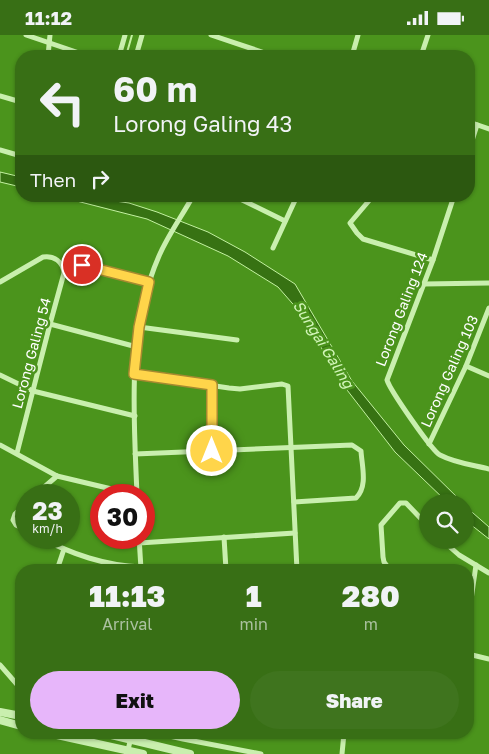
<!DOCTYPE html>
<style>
:root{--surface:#386f15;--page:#3f741e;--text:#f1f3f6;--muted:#abc1a0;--accent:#e7b6fa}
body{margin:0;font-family:"Golos Text",sans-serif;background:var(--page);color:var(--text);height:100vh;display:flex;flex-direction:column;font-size:19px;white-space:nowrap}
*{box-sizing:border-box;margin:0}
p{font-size:16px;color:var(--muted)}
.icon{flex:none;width:28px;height:28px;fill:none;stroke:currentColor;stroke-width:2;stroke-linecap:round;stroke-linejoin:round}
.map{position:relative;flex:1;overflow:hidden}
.panel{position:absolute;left:15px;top:529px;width:459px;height:175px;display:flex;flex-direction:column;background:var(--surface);border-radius:20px;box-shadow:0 1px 4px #0004}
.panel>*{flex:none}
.hud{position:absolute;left:15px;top:15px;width:460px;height:152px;border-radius:20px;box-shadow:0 1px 4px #0004;background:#386f15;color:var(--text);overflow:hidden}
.buttons{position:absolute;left:419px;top:459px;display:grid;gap:10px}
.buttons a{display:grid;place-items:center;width:55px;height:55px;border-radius:50%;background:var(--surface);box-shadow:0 1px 4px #0004;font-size:25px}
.speed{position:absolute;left:15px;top:449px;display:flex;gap:10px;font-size:25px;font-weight:700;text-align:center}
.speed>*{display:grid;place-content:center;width:65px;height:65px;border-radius:50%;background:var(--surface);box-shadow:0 1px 4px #0004;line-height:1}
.speed small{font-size:12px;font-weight:400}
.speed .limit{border:8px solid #d22;background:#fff;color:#111}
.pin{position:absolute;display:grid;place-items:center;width:42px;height:42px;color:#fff;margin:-21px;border:2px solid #fff;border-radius:50%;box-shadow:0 1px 5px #0007}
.me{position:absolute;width:55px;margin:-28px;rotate:0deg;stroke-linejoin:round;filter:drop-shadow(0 0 4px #0008)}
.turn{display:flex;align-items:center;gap:18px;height:105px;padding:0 15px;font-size:22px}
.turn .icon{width:65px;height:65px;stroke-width:2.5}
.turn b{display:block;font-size:35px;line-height:42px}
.then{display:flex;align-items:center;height:48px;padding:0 15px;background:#0003;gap:10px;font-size:19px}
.eta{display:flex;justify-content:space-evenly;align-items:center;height:85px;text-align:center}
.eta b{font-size:30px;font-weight:800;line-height:35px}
.cta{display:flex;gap:10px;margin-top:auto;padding:10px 15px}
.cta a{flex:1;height:58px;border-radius:30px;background:var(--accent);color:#111;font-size:20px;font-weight:800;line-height:58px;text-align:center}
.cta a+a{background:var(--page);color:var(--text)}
.status{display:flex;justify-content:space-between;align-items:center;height:35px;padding:0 25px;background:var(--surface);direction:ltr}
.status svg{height:14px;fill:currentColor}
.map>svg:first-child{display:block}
</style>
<div class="status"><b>11:12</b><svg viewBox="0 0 49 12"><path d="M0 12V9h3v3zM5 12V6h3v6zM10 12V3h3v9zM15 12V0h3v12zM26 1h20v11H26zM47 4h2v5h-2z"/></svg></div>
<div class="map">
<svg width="489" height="719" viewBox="0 0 489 719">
<rect width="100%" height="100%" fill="#4b941c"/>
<g fill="#377213" stroke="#c3f1a1">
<path d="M0 137 21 142V152L0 147Z"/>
<path d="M57 161H96L101 164 129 168 157 177 208 197 245 217 295 249 352 346 404 410 462 467H447L395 417 337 342 306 284 278 252 228 221 147 184Z"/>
<path d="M465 471 489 492V504L465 485Z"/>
</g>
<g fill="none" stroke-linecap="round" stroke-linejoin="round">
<path stroke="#c3f1a1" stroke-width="2" d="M126 21 132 0"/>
<g stroke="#c9efae" stroke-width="5">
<path d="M26 0 88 21"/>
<path d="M211 0 274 21"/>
<path d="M48 21 50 0"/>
<path d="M119 21 125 0"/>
<path d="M136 21 142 0"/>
<path d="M352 21 358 0"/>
<path d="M421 21 428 0"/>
<path d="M0 61 21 67"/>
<path d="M469 87 489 94"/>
<path d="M0 115 21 121"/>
<path d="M469 115 477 90"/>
<path d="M234 161 285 186"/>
<path d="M373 161 350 188 357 198 363 204 433 225"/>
<path d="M454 161 433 225 387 345C390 355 432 416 440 420 455 428 473 430 489 434"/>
<path d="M273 213 297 161"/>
<path d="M82 230 149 247"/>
<path d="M0 247 43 222C54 220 63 227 64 238L50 289 17 418"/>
<path d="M424 249 489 248"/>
<path d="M50 289 137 312"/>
<path d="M139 292 237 305"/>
<path d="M466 331 489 341"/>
<path d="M134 339 229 353 240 354 282 349 288 351 297 535"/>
<path d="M0 340 33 356 135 381"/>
<path d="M211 350 212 416"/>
<path d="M429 409 466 331 489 273"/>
<path d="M0 410 57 441 120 456 137 458"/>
<path d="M135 419 352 410 361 416C362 432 368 451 356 463L294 467"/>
<path d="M35 460 57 441"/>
<path d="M137 460C134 381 126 296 159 221 168 200 182 181 193 161"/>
<path d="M26 469 15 479 13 485 16 490 26 495"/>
<path d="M40 502C70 519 107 531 141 532"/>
<path d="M139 502 141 534"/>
<path d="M224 502 226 535"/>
<path d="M442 505 459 520 489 538"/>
<path d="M139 508 295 498"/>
<path d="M57 535 64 514"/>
<path d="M390 535 384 527 383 522 381 490 400 468H406L428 491"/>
<path d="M468 586 476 530"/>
<path d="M468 619 489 624"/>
<path d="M0 630 21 654"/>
<path d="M156 698 183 704 261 719"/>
<path d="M128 715 132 698"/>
<path d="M342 719 344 698"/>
</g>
<g stroke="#c9efae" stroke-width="8">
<path d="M0 677 21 681"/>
<path d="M0 685 21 691"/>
<path d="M48 698 143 719"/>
<path d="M103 698 190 719"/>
</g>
</g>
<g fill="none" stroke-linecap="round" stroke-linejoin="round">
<defs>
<path id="route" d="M82 230 149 247 139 292 134 339 212 350V416"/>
</defs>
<use href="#route" stroke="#a68a30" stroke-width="12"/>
<use href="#route" stroke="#ffd54a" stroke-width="9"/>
</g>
<g text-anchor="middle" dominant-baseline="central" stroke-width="5" stroke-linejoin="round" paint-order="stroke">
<g font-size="14" fill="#fff" stroke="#4b941c">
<text transform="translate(401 274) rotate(-69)">Lorong Galing 124</text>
<text transform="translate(31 318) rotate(-75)">Lorong Galing 54</text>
<text transform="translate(449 336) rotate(-66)">Lorong Galing 103</text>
</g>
<g font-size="15" font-style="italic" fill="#d3f6ba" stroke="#4b941c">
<text transform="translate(324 309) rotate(58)">Sungai Galing</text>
</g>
</g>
</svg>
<div class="buttons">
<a><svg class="icon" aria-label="search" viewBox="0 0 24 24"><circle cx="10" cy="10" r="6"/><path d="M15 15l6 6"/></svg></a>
</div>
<div class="speed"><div>23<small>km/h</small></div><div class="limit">30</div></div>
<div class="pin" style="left:82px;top:230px;background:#d93025"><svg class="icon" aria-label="arrive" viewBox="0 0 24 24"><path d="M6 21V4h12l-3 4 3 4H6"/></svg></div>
<svg class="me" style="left:212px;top:416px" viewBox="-20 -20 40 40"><circle r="17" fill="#ffd54a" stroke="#fff" stroke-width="3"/><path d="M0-11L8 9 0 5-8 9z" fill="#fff"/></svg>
<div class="hud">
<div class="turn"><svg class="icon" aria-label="left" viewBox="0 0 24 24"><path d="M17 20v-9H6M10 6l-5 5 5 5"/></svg><div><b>60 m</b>Lorong Galing 43</div></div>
<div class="then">Then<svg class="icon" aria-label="right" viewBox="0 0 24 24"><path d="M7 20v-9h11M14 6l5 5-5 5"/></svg></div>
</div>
<section class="panel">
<div class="eta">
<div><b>11:13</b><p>Arrival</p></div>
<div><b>1</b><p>min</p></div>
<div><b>280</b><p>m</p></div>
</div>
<div class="cta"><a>Exit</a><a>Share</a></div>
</section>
</div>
